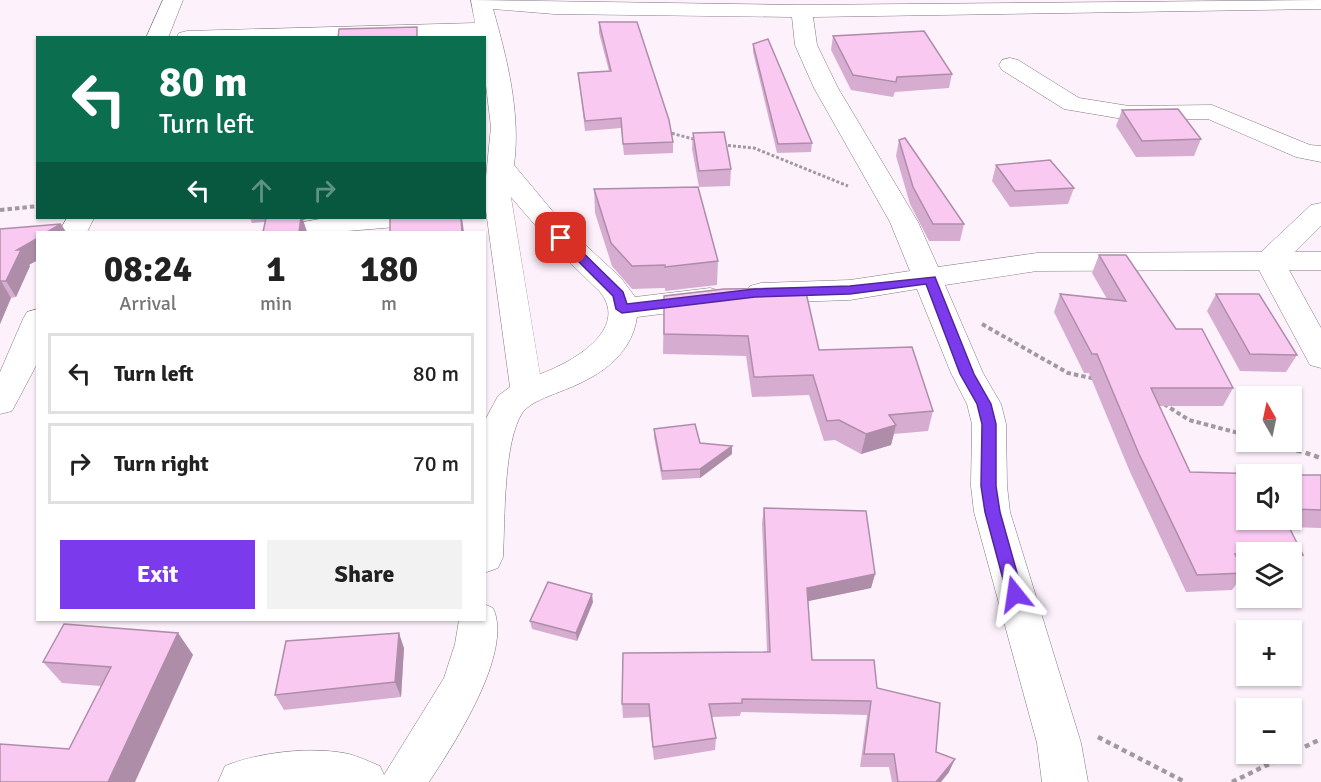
<!DOCTYPE html>
<meta charset="utf-8">
<style>
:root{--surface:#fff;--page:#f2f2f2;--text:#222;--muted:#767676;--line:#e0e0e0;--accent:#7c3aed}
body{margin:0;font-family:Signika,sans-serif;background:var(--page);color:var(--text);height:100vh;display:flex;flex-direction:column;font-size:22px;white-space:nowrap}
*{box-sizing:border-box;margin:0}
p{font-size:20px;color:var(--muted)}
.icon{flex:none;width:33px;height:33px;fill:none;stroke:currentColor;stroke-width:2;stroke-linecap:round;stroke-linejoin:round}
.map{position:relative;flex:1;overflow:hidden}
.sheet{position:absolute;left:36px;top:231px;width:450px;height:390px;display:flex;flex-direction:column;background:var(--surface);border-radius:0px;box-shadow:0 2px 4px #0004}
.sheet>*{flex:none}
.guide{position:absolute;left:36px;top:36px;width:450px;height:183px;border-radius:0px;box-shadow:0 2px 4px #0004;background:#0b6e4f;color:#fff;overflow:hidden}
.needle{width:39px;rotate:351deg}
.buttons{position:absolute;left:1236px;top:386px;display:grid;gap:12px}
.buttons a{display:grid;place-items:center;width:66px;height:66px;border-radius:0px;background:var(--surface);box-shadow:0 2px 4px #0004;font-size:30px}
.pin{position:absolute;display:grid;place-items:center;width:51px;height:51px;color:#fff;margin:-26px;border-radius:12px;box-shadow:0 3px 9px #0006}
.me{position:absolute;width:66px;margin:-33px;rotate:345deg;stroke-linejoin:round;filter:drop-shadow(0 0 4px #0008)}
.turn{display:flex;align-items:center;gap:21px;height:126px;padding:0 24px;font-size:27px}
.turn .icon{width:78px;height:78px;stroke-width:2.5}
.turn b{display:block;font-size:42px;line-height:51px}
.lanes{display:flex;align-items:center;height:57px;padding:0 24px;background:#0003;justify-content:center;gap:30px;direction:ltr}
.lanes .off{opacity:.35}
.eta{display:flex;justify-content:space-evenly;align-items:center;height:102px;text-align:center}
.eta b{font-size:36px;font-weight:800;line-height:42px}
.action{display:flex;gap:12px;margin-top:auto;padding:12px 24px}
.action a{flex:1;height:69px;border-radius:0px;background:var(--accent);color:#fff;font-size:24px;font-weight:800;line-height:69px;text-align:center}
.action a+a{background:var(--page);color:var(--text)}
ul{padding:0;list-style:none}
li{display:flex;align-items:center;gap:18px;height:81px;margin:0 12px 9px;padding:0 12px;border:3px solid var(--line);border-radius:0px}
li div{flex:1}
li b{display:block;font-size:22px}
li em{font-style:normal}
.map>svg:first-child{display:block}
</style>
<div class="map">
<svg width="1321" height="782" viewBox="0 0 1321 782">
<rect width="100%" height="100%" fill="#fdf2fc"/>
<g fill="none" stroke-linecap="round" stroke-linejoin="round">
<defs>
<g id="minor">
<path d="M163 0H183L168 38H146Z"/>
<path d="M471 0 802 5 1321 0V9L813 17 817 45 838 88 918 222 938 267 1037 253 1261 252 1311 205 1321 203V226L1295 252H1321V270H1289L1321 328V368L1310 365 1259 270 1037 271 945 285 983 373 1001 404 1006 424 1007 486 1010 512 1081 743 1088 782H1042L1037 743 974 512 971 486 972 424 967 404 951 373 917 289 850 300 761 303 750 300 746 293 750 286 761 283 850 280 910 271 890 222 814 88 795 45 792 17 554 14 493 9C507 58 521 114 514 165L564 225 621 278 635 297 710 288 721 291 725 298 721 305 710 308 637 317C631 359 594 379 559 392 547 397 531 402 523 412 503 440 505 522 503 557L498 568 484 573V422L498 396 510 387 484 196 491 127 484 69V38H176L179 33 187 31 475 23ZM511 197 552 245 600 292C631 330 569 364 540 374Z"/>
<path d="M1010 58 1018 60 1079 98 1129 106 1212 105 1310 145 1321 146V162L1296 157 1208 119 1129 120 1064 109 1002 70 999 65 1002 60Z"/>
<path d="M67 218H94L87 232H59Z"/>
<path d="M325 218H422L418 224 408 226 335 232H278L282 226Z"/>
<path d="M38 309V362L12 411 0 414V372L23 319 27 312Z"/>
<path d="M484 604 493 608C514 652 454 744 429 782H218L225 766C260 752 312 746 349 754 360 757 370 762 380 766L384 775 444 678 455 644 459 620H484Z"/>
</g>
</defs>
<use href="#minor" stroke="#817780" stroke-width="1"/>
<g stroke="#a199a0" stroke-width="3" stroke-dasharray="3 2" stroke-linecap="butt">
<path d="M667 132 697 140"/>
<path d="M723 145 754 148 848 186"/>
</g>
<g stroke="#a199a0" stroke-width="4" stroke-dasharray="4.5 3" stroke-linecap="butt">
<path d="M0 210 38 206"/>
<path d="M982 324 1068 373 1096 379"/>
<path d="M1164 404 1189 420 1246 435"/>
<path d="M1267 441 1302 452"/>
</g>
<g stroke="#a199a0" stroke-width="4.5" stroke-dasharray="5 4" stroke-linecap="butt">
<path d="M1297 450 1321 458"/>
<path d="M1098 737 1185 782"/>
<path d="M1232 782 1321 739"/>
</g>
<use href="#minor" fill="#fff" fill-rule="evenodd"/>
</g>
<g fill="#d6add0">
<path d="M599 22 673 142V153L624 155 621 128 585 131 578 73 609 71 599 33Z"/>
<path d="M833 36 952 74 949 88 895 92 893 97 851 90 831 50Z"/>
<path d="M753 44 812 143 811 152 777 153 753 52Z"/>
<path d="M1122 110 1201 139 1194 156 1136 157 1116 126Z"/>
<path d="M693 133 731 169 730 186 699 187 692 149Z"/>
<path d="M899 140 964 224 960 241H929L910 204 896 156Z"/>
<path d="M996 165 1074 188 1068 204 1010 207 992 181Z"/>
<path d="M594 189 718 261 717 285 665 291V288L632 289 612 266 595 213Z"/>
<path d="M250 218H310L303 220 307 232H299L265 222 252 223Z"/>
<path d="M0 229 30 266 16 297 11 298 0 324Z"/>
<path d="M1099 255 1176 329 1233 388 1223 406H1159L1190 472 1246 519H1292V475H1321V528L1289 527 1303 555 1292 570V552H1246V572H1244V573L1232 590 1186 592 1130 472 1089 373H1084L1054 312 1060 294 1107 299 1092 273Z"/>
<path d="M1216 294 1297 355 1286 372 1240 371 1207 311Z"/>
<path d="M664 296 819 350 933 411 928 431 894 434 891 445 861 454 835 440 824 441 809 395 752 397 746 356 663 354Z"/>
<path d="M654 429 700 443 732 454 700 478 662 480 654 437Z"/>
<path d="M764 508 875 574 871 588 808 601 812 660 877 688 936 752 949 772 941 782H892L889 767H860L867 715 741 712 740 716 712 717 716 738 715 750 654 760 649 717 623 718 622 704 767 652 762 523Z"/>
<path d="M593 602 577 641 532 629 530 621Z"/>
<path d="M178 633 193 655 69 749 101 686 62 683 43 662Z"/>
<path d="M404 648 401 697 284 710 275 695Z"/>
</g>
<g fill="#ae8da9">
<path d="M271 218H310L303 220 307 232H299Z"/>
<path d="M461 218H462L464 232H462Z"/>
<path d="M61 224 66 232H47Z"/>
<path d="M38 238V260L29 265 30 266 16 297 6 281 17 250Z"/>
<path d="M1 281 11 298 0 324V285Z"/>
<path d="M896 425 891 445 861 454 866 434Z"/>
<path d="M732 446V454L700 478V469Z"/>
<path d="M875 574 871 588 804 602 807 588Z"/>
<path d="M592 594 593 602 577 641 576 633Z"/>
<path d="M178 633 193 655 135 782H108Z"/>
<path d="M399 633 404 648 401 697 395 682Z"/>
<path d="M955 759 949 772 941 782H936Z"/>
</g>
<g fill="#f9c9f2" stroke="#ae8da9" stroke-width="1.5">
<path d="M599 22H637L669 120 673 142 623 144 621 118 585 121 578 73 611 71Z"/>
<path d="M417 27V38H338L339 29Z"/>
<path d="M924 31 952 74 897 77 896 82 853 75 833 36Z"/>
<path d="M768 39 812 143 778 144 753 44Z"/>
<path d="M1178 109 1201 139 1142 141 1122 110Z"/>
<path d="M724 132 731 169 699 171 693 133Z"/>
<path d="M905 138 964 224H933L913 187 899 140Z"/>
<path d="M1050 160 1074 188 1015 191 996 165Z"/>
<path d="M698 187 718 261 665 267V265L632 266 611 243 594 189Z"/>
<path d="M266 218H301L299 232H263Z"/>
<path d="M390 218H461L462 232H390Z"/>
<path d="M61 224 47 232H38V238L17 250H21L6 281H1L0 285V229Z"/>
<path d="M1099 255H1126L1176 329H1202L1233 388H1151L1190 472 1264 474H1246V519H1285L1303 555H1292V552H1246V554H1235L1244 573 1197 575 1139 454 1097 354H1092L1060 294 1126 301Z"/>
<path d="M805 288 819 350 912 347 933 411 889 415 896 425 866 434 839 420 827 421 813 375 754 377 748 336 664 334V296L724 289Z"/>
<path d="M1216 294H1259L1297 355 1250 354Z"/>
<path d="M695 424 700 443 732 446 700 469 662 471 654 429Z"/>
<path d="M1292 475H1321V510L1292 509Z"/>
<path d="M764 508 866 511 875 574 807 588 812 660H874L877 688 940 703 936 752 955 759 936 782H898L894 754H864L871 701 742 699V703L709 704 716 738 653 747 649 704H622L623 653 770 652Z"/>
<path d="M548 582 592 594 576 633 530 621Z"/>
<path d="M64 624 178 633 108 782H0V744L69 749 111 667 43 662Z"/>
<path d="M399 633 395 682 275 695 286 641Z"/>
</g>
<path fill="#7c3aed" stroke="#51269a" stroke-width="1.5" d="M557 235H565L623 292 627 304 755 289 850 286 935 277 974 374 991 404 996 424V486L1000 512 1023 594 1021 599H1009L1007 594 985 512 981 486 982 424 977 404 960 374 926 284 850 294 755 297 622 313 616 309 613 296 557 240Z"/>
</svg>
<div class="buttons">
<a><svg class="needle" viewBox="-14 -14 28 28"><path d="M0-13l5 13h-10z" fill="#e53935"/><path d="M0 13l5-13h-10z" fill="#767676"/></svg></a>
<a><svg class="icon" aria-label="sound" viewBox="0 0 24 24"><path d="M4 9h4l5-4v14l-5-4H4zM17 9q2 3 0 6"/></svg></a>
<a><svg class="icon" aria-label="layers" viewBox="0 0 24 24"><path d="M12 4l9 5-9 5-9-5zM3 14l9 5 9-5"/></svg></a>
<a>+</a>
<a>−</a>
</div>
<div class="pin" style="left:561px;top:238px;background:#d93025"><svg class="icon" aria-label="arrive" viewBox="0 0 24 24"><path d="M6 21V4h12l-3 4 3 4H6"/></svg></div>
<svg class="me" style="left:1015px;top:594px" viewBox="-20 -20 40 40"><path d="M0-17L14 15 0 8-14 15z" fill="#7c3aed" stroke="#fff" stroke-width="4"/></svg>
<div class="guide">
<div class="turn"><svg class="icon" aria-label="left" viewBox="0 0 24 24"><path d="M17 20v-9H6M10 6l-5 5 5 5"/></svg><div><b>80 m</b>Turn left</div></div>
<div class="lanes"><svg class="icon" aria-label="left" viewBox="0 0 24 24"><path d="M17 20v-9H6M10 6l-5 5 5 5"/></svg><svg class="icon off" aria-label="ahead" viewBox="0 0 24 24"><path d="M12 20V5M6 11l6-6 6 6"/></svg><svg class="icon off" aria-label="right" viewBox="0 0 24 24"><path d="M7 20v-9h11M14 6l5 5-5 5"/></svg></div>
</div>
<section class="sheet">
<div class="eta">
<div><b>08:24</b><p>Arrival</p></div>
<div><b>1</b><p>min</p></div>
<div><b>180</b><p>m</p></div>
</div>
<ul>
<li><svg class="icon" aria-label="left" viewBox="0 0 24 24"><path d="M17 20v-9H6M10 6l-5 5 5 5"/></svg><div><b>Turn left</b></div><em>80 m</em></li>
<li><svg class="icon" aria-label="right" viewBox="0 0 24 24"><path d="M7 20v-9h11M14 6l5 5-5 5"/></svg><div><b>Turn right</b></div><em>70 m</em></li>
</ul>
<div class="action"><a>Exit</a><a>Share</a></div>
</section>
</div>
